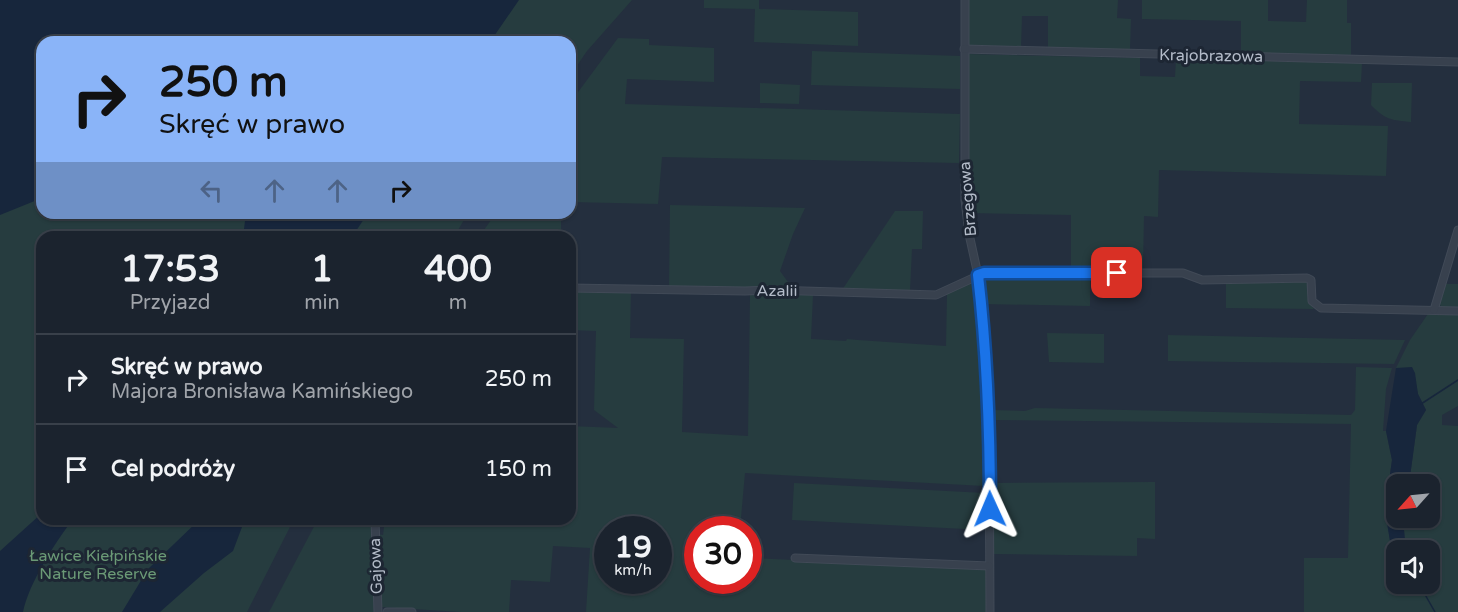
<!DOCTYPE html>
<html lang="pl">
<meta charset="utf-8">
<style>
:root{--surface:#1b232e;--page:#242b36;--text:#f1f3f6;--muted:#a0a4aa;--line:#39404a}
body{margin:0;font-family:"Varela Round",sans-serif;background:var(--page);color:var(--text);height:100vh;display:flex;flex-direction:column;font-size:22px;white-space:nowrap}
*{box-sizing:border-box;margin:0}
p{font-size:20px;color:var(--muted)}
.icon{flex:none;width:33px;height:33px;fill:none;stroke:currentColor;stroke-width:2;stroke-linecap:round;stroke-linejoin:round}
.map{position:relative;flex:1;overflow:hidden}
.panel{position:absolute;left:36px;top:231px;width:540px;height:294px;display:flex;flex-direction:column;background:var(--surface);border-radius:18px;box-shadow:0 2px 4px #0004,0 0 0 2px var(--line)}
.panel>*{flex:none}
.hud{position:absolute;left:36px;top:36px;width:540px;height:183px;border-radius:18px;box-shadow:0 2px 4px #0004,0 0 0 2px var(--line);background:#8ab4f8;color:#111;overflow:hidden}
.needle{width:39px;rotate:243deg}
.buttons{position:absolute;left:1386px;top:474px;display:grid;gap:12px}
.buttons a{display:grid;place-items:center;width:54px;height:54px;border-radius:12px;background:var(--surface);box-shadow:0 2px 4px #0004,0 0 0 2px var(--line);font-size:30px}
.speed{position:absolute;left:594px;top:516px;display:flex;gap:12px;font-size:30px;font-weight:700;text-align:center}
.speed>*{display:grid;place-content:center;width:78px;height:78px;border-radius:50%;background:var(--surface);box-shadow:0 2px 4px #0004,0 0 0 2px var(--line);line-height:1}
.speed small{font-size:15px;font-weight:400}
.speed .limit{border:9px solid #d22;background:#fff;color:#111}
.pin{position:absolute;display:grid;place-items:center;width:51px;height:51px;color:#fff;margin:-26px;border-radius:12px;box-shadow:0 3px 9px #0006}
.me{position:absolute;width:66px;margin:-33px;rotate:359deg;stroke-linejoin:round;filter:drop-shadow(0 0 4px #0008)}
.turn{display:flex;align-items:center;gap:21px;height:126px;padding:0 24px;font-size:27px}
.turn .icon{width:78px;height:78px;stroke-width:2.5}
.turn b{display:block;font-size:42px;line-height:51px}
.lanes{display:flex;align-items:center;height:57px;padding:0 24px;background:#0003;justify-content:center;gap:30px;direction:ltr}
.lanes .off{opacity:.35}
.eta{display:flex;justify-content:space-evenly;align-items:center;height:102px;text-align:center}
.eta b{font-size:36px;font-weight:700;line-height:42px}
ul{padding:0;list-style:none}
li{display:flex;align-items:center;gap:18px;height:90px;padding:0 24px;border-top:2px solid var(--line)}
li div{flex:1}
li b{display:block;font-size:22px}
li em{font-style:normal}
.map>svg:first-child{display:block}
</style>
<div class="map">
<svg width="1458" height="612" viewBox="0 0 1458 612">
<rect width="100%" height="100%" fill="#242f3e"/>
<g fill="#263c3f" fill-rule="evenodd">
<path d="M0 0H632L587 51 570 76V42H42V213H468L454 237H42V519H294L247 612H0Z"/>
<path d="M704 0H759V9L858 12V46L754 42 755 9 704 8Z"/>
<path d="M967 0H1118L1117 18 1131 19 1130 50 1048 49V16H1022L1021 48 967 47Z"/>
<path d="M1142 0H1268V21L1306 22 1307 0H1347V23H1351V55L1241 53V21L1142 19Z"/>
<path d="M618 38 649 39V45L714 48V82L627 79 625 104 960 114 959 163 662 157 658 204 570 202V103Z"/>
<path d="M812 51 960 56V89L811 85Z"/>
<path d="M967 54 1140 58V76L1175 77 1176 59 1362 63 1361 82 1300 81 1299 124 1388 126 1386 176 1159 170 1158 217 1144 216 1143 270 1071 269V215L968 213Z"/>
<path d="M760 83 800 85 799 104 760 103Z"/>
<path d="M1372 83H1412L1411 122C1391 120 1386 120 1371 105Z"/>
<path d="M670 205 805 208 793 234 780 271 793 289 669 287Z"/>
<path d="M895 211H923L922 249H912L910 291 842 290Z"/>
<path d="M496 213H561V237H479Z"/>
<path d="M985 276 1090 277V306L984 304 981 278Z"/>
<path d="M976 280 983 348 987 450H985L984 486 745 473 740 529 698 530V580H748L749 558 987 569 988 612H586L590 548 553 546 550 582 511 580 509 612H461L380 607 377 534 383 535 385 519H570V426L618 428 594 410 596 331 570 330V290L631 292 630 338 684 339 682 432 748 436 750 295H813L811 339 846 341 847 339 858 340 946 346 947 294ZM608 530H658V580H608Z"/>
<path d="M1286 280 1306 282C1312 291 1306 298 1314 309L1226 308V283Z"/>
<path d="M1444 284H1458V308L1441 307 1439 302Z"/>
<path d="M1430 311 1458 312V406L1442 415V425L1458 426V612H1304V558H1348L1351 424 992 420V410L1025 411 1035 408 1351 415 1355 410 1356 367 1392 368 1386 389 1383 431H1386L1392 460 1385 510 1390 541 1396 555V584H1430V550H1410L1411 543 1405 541 1403 521V518H1430V484H1409L1417 425 1426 410 1418 394 1412 368H1396L1410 340Z"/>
<path d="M1047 333 1104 334V363L1049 362Z"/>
<path d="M1168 335 1405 340 1394 364 1168 361Z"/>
<path d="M1155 482V539L1137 538V556L993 554V483Z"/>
<path d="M794 483 985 493 984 530 792 520Z"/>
<path d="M318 519H371L374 612H269Z"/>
</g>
<g fill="#17263c">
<path d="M0 0H519L490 42H42V198L0 215Z"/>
<path d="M246 213H368L352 237H243Z"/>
<path d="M1412 367 1415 373 1418 394 1426 410 1417 425 1409 484H1396V518H1403L1405 541 1411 542 1410 550H1396V555L1390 541 1385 510 1392 460 1386 431 1396 368Z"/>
<path d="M42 513V519H73C55 543 29 583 23 612H0V551Z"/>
<path d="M200 519H245L233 551 204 573 160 612H122L148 569Z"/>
</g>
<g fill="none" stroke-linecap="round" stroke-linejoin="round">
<g stroke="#17263c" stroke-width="1.5">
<path d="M1421 404 1458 380"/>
<path d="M1419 584 1435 612"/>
</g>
<defs>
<g id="street">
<path d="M965 0V200L969 234 978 275 986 349 989 411 990 612"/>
<path d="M964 49 1458 62"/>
<path d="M570 288 745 291 771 290 936 295 984 273H1183L1202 280 1307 278 1311 280 1312 301 1321 308 1458 311"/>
<path d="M1434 310 1458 230"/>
<path d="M375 519 378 612"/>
<path d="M795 558 989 566"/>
<path d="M387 612H412"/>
</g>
</defs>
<use href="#street" stroke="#414a57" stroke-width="9"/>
<use href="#street" stroke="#38414e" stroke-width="7"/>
</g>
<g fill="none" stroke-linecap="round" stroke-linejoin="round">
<defs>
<path id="route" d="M990 509C990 430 987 353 978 275L984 273H1117"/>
</defs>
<use href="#route" stroke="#114b97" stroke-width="15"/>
<use href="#route" stroke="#1a73e8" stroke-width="10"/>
</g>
<g text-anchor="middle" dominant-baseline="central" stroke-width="6" stroke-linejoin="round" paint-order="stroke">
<g font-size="16" fill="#b4bcc9" stroke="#1d2633">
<text transform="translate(1211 56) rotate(1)">Krajobrazowa</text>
<text transform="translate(968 199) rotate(-95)">Brzegowa</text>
<text x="777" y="291">Azalii</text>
<text transform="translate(376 566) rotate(-92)">Gajowa</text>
</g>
<g font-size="16" fill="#6b9a76" stroke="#1d2633">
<text x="98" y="556">Ławice Kiełpińskie<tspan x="98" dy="18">Nature Reserve</tspan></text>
</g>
</g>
</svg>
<div class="buttons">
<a><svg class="needle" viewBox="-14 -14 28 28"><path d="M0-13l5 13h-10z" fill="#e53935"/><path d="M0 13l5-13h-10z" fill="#a0a4aa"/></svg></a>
<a><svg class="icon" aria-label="sound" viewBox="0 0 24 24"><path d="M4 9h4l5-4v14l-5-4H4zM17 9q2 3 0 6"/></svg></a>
</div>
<div class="speed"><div>19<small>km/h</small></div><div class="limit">30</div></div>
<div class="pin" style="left:1117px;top:273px;background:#d93025"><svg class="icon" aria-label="arrive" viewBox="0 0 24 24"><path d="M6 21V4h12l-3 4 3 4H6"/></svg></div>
<svg class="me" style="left:990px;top:509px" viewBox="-20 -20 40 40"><path d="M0-17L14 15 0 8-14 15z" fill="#1a73e8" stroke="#fff" stroke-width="4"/></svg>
<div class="hud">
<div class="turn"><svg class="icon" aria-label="right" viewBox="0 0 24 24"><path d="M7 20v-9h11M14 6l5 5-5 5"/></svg><div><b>250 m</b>Skręć w prawo</div></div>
<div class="lanes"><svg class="icon off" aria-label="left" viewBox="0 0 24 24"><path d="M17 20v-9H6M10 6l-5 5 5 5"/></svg><svg class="icon off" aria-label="ahead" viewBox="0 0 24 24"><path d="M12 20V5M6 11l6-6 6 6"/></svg><svg class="icon off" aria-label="ahead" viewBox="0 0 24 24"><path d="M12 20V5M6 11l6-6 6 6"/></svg><svg class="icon" aria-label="right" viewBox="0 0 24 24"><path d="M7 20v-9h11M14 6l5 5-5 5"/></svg></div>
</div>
<section class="panel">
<div class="eta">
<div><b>17:53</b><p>Przyjazd</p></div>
<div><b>1</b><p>min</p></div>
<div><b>400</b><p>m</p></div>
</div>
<ul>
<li><svg class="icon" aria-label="right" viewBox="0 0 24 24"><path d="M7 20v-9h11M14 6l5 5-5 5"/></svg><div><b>Skręć w prawo</b><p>Majora Bronisława Kamińskiego</p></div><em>250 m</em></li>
<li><svg class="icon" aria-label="arrive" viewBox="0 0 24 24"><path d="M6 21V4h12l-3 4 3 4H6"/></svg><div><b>Cel podróży</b></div><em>150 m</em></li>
</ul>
</section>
</div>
